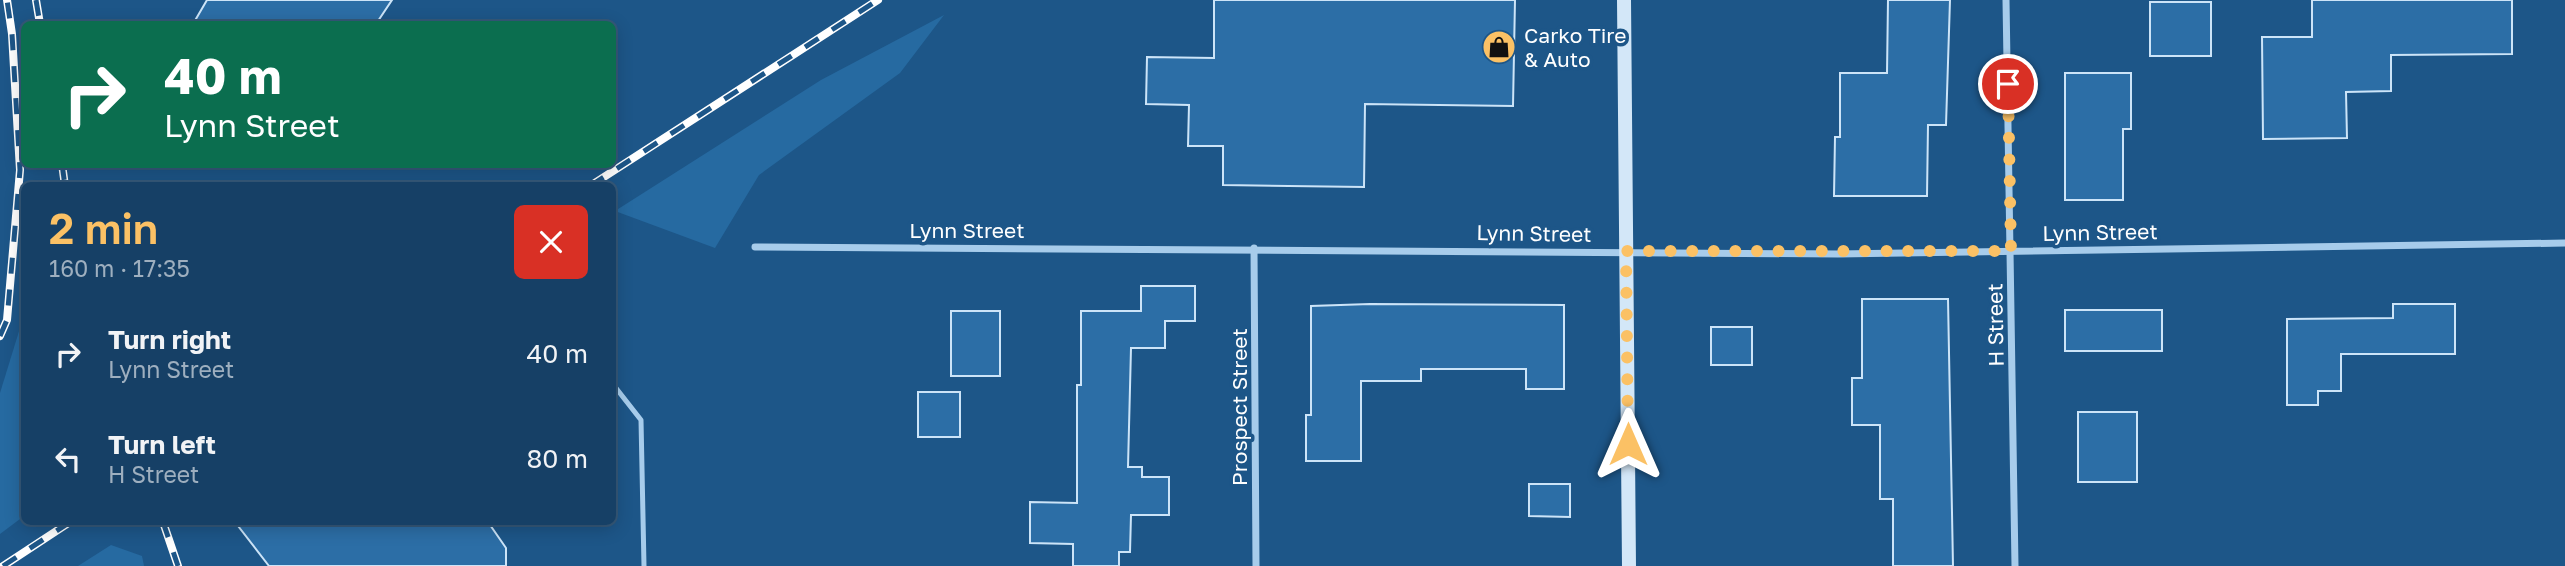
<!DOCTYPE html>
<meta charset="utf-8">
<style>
:root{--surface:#164066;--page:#1f476c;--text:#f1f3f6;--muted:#9eafbf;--line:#35597a;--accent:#fbc165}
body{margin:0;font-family:"Golos Text",sans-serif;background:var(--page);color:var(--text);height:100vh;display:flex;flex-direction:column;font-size:26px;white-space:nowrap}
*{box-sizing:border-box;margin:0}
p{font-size:23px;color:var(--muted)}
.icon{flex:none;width:38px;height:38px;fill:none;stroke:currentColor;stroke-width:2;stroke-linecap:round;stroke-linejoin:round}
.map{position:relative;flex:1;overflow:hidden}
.panel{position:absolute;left:21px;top:182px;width:595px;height:343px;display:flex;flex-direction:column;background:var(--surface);border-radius:10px;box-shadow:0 4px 18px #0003,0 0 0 2px var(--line)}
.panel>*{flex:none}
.top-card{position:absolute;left:21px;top:21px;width:595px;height:147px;border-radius:10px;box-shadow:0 4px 18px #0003,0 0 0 2px var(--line);background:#0b6e4f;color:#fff;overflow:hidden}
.pin{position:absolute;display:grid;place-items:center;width:60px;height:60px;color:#fff;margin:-30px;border:4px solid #fff;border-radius:50%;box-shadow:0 2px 7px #0007}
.me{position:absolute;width:77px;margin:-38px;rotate:0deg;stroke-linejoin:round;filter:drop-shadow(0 0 5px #0008)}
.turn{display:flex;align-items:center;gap:24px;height:147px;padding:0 28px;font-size:32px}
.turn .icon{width:91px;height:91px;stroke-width:2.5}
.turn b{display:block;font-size:49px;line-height:60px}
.round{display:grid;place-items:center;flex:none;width:74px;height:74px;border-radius:10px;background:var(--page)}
.overview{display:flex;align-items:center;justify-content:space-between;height:119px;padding:0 28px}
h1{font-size:42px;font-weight:600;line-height:52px;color:var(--accent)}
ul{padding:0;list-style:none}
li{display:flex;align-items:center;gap:21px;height:105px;padding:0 28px}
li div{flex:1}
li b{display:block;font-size:26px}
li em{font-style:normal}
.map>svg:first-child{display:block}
</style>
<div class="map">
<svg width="2565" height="566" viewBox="0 0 2565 566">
<rect width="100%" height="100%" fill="#1d5688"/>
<g fill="#266aa1">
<path d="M944 15 900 73 759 175 715 248 615 211 821 80Z"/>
<path d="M24 315V516L0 534V393Z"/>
<path d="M111 545 142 556 144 566H78Z"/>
</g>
<g fill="#2c6ea6" stroke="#cce4f8" stroke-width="2">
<path d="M207 0H392L376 24H193Z"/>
<path d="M1214 0H1515L1513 106 1365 104 1364 187 1223 185V146H1188L1189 105 1146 104 1147 57 1214 58Z"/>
<path d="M1888 0H1950L1946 125H1928L1927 196H1834L1835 137H1840V73H1887Z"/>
<path d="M2312 0H2512V54L2391 55V91L2346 92 2347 138 2263 139 2262 37H2312Z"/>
<rect x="2150" y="2" width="61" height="54"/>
<path d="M2065 73H2131V129H2123V200H2065Z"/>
<path d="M1141 286H1195V321H1165V348H1131L1128 467H1142V477H1169V515H1131L1130 552H1119V566H1073V544L1030 543V502L1077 503V385H1081V311H1141Z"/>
<path d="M1862 299H1948L1953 566H1893V499H1880V425H1852V378H1862Z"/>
<path d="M1370 304 1564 305V389H1526V369H1421V381H1361V461H1306V415H1311V306Z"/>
<path d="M2393 304H2455V354H2341V391H2318V405H2287V319L2393 318Z"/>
<rect x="2065" y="310" width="97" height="41"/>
<rect x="951" y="311" width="49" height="65"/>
<rect x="1711" y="327" width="41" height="38"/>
<rect x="918" y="392" width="42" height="45"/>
<rect x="2078" y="412" width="59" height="70"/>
<path d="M1529 484H1570V517L1529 516Z"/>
<path d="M235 522H488L506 548V566H269Z"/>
</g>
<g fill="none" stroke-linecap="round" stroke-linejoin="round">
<path stroke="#a7cceb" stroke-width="5" d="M612 383 641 420 644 566"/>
<g stroke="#a7cceb" stroke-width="7">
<path d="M2006 0 2015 566"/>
<path d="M755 247 1838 254 2565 243"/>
<path d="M1254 248 1256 566"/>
</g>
<path stroke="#d3e7f8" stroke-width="14" d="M1624 0 1629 566"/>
<defs>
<g id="rail">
<path d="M36 0 40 24"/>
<path d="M62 164 65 186"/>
<path d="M590 186 878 0"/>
<path d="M0 336 7 320 20 170 12 34 7 0"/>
<path d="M163 522 178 566"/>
<path d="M3 566 70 522"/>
</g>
</defs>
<use href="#rail" stroke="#fff" stroke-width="8"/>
<use href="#rail" stroke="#1d5688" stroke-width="5" stroke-dasharray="16" stroke-linecap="butt"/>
</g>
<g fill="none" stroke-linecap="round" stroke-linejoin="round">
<path stroke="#fbc165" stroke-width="12" stroke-dasharray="0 21.6" d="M1628 444 1626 251H2011L2008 84"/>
</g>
<defs>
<symbol id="shop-disc" viewBox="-11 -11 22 22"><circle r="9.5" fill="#fbc165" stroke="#1d5688"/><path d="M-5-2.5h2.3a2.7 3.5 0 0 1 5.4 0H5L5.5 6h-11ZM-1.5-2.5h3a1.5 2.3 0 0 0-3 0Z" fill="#111"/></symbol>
</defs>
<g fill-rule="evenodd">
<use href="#shop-disc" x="1480" y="28" width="38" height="38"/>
</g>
<g text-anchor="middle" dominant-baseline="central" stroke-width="7" stroke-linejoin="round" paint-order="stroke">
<g font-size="21" fill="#fff" stroke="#1d5688" text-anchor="start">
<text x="1524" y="35">Carko Tire<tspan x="1524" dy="24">&amp; Auto</tspan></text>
</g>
<g font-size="21" fill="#fff" stroke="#1d5688">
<text x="967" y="230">Lynn Street</text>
<text transform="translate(2100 232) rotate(-1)">Lynn Street</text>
<text transform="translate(1534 233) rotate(1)">Lynn Street</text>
<text transform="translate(1995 325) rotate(-91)">H Street</text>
<text transform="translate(1239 407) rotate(-90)">Prospect Street</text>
</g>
</g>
</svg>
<div class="pin" style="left:2008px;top:84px;background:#d93025"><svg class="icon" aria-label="arrive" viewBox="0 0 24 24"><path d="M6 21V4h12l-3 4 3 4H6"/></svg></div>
<svg class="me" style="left:1628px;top:444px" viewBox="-20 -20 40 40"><path d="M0-17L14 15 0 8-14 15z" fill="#fbc165" stroke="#fff" stroke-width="4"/></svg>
<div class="top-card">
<div class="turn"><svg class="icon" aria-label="right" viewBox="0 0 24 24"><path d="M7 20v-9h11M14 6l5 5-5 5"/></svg><div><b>40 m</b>Lynn Street</div></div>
</div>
<section class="panel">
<div class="overview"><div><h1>2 min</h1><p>160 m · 17:35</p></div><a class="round" style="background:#d93025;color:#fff"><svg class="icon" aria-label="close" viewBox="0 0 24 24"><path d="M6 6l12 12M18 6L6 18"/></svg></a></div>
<ul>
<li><svg class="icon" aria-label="right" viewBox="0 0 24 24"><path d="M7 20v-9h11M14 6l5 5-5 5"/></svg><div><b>Turn right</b><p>Lynn Street</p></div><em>40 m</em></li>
<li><svg class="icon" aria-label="left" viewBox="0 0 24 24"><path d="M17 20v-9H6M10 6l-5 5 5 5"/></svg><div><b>Turn left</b><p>H Street</p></div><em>80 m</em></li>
</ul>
</section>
</div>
